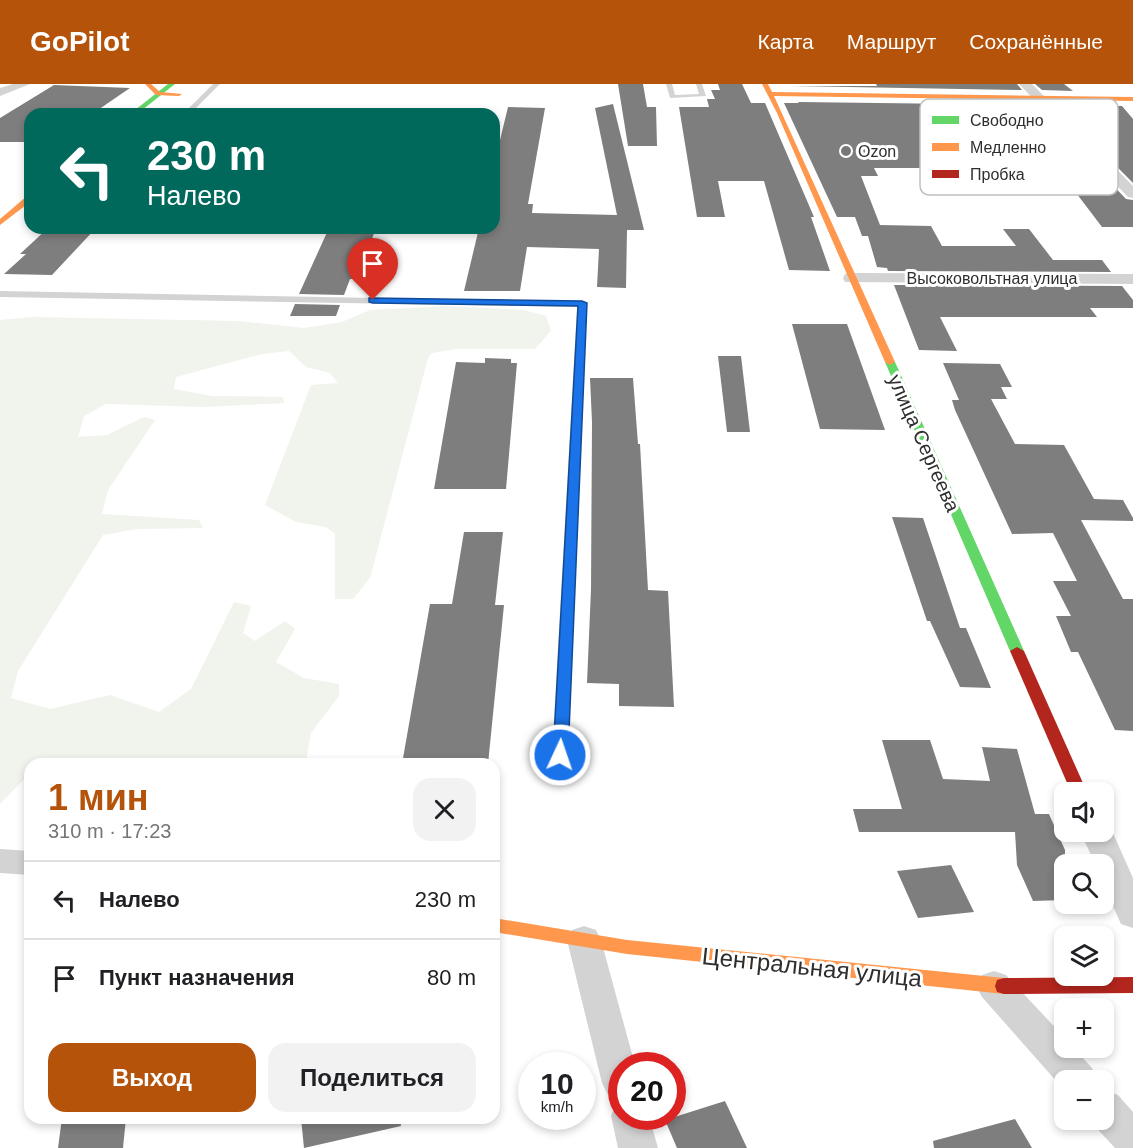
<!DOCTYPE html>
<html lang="ru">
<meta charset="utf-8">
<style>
:root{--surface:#fff;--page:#f2f2f2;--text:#202124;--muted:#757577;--line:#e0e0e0;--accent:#b45309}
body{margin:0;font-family:Arial,sans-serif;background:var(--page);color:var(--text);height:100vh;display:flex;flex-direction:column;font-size:22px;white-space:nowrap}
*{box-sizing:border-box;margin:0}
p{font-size:20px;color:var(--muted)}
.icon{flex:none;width:33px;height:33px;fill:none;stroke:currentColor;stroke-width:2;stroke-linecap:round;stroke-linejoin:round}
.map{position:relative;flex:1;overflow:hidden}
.details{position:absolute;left:24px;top:674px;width:476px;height:366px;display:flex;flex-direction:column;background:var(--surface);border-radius:18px;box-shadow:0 3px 9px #0003}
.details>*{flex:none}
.hud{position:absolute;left:24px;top:24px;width:476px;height:126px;border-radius:18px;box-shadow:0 3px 9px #0003;background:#00695c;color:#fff;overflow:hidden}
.fabs{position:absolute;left:1054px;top:698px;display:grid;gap:12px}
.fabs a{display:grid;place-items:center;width:60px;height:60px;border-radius:12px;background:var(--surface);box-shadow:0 3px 9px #0003;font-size:30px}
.speed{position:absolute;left:518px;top:968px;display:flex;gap:12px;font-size:30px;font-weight:700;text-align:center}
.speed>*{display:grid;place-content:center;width:78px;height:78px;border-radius:50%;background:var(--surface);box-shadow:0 3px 9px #0003;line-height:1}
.speed small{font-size:15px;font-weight:400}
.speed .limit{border:9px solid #d22;background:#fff;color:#111}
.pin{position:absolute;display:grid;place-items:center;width:51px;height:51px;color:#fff;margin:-62px -26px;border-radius:50% 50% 50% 0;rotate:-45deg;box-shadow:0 0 6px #0007}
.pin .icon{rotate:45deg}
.me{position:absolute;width:66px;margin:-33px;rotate:3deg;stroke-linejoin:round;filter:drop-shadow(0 0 4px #0008)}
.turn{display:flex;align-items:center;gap:21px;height:126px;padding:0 24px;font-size:27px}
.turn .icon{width:78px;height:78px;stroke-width:2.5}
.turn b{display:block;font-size:42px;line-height:51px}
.round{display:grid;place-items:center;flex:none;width:63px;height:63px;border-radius:18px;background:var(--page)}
.head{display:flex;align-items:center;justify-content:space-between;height:102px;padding:0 24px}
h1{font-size:36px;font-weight:800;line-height:45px;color:var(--accent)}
.button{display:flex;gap:12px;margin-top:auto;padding:12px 24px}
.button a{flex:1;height:69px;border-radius:18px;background:var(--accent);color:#fff;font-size:24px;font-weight:800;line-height:69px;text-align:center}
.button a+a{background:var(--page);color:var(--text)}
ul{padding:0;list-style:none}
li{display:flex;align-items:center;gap:18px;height:78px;padding:0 24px;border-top:2px solid var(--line)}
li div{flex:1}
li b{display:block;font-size:22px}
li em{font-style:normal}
header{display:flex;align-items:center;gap:36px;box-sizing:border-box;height:84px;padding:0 30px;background:var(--accent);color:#fff}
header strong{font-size:28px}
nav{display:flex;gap:33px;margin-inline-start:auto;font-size:21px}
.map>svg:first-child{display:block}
</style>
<header>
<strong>GoPilot</strong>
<nav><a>Карта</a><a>Маршрут</a><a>Сохранённые</a></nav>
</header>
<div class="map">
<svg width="1133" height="1064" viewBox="0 0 1133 1064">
<rect width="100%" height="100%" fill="#fff"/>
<path fill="#f1f3ed" d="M446 222 524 226 546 232 551 247 535 265H456L432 269 428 274 370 494 353 515H335V450L326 443 296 438 265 421 311 301 338 299 330 289 306 283 289 267 262 270 176 293 174 305 212 312 283 313 284 319 205 323 106 320 84 332 78 353 107 351 144 333 155 336 108 406 102 430 199 436 203 444 137 445 103 451 18 587 11 614 50 625 110 611 159 628 191 605 234 518 251 522 243 549 255 557 285 537 295 545 276 578 304 594 339 600V612L311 649 306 678 30 680V689L0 720V236L33 233 238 237 304 244 342 238 370 226Z"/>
<g fill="#7e7e7e">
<path d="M618 0H643L647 23H656L657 62H628Z"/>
<path d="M718 0H742L751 19H765L814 133H811L830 187 789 186 764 97H718L725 133H697L679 23H709L707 15H715L711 6H720Z"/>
<path d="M876 0H1017L1022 6 791 2H877Z"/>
<path d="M1035 0H1064L1073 7 1042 6Z"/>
<path d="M54 1 130 4 92 30H30V58H0V34Z"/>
<path d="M798 18 1036 21 1126 115 1133 116V143H1102L1064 93H1059L1040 68 1011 69 976 40 927 39 928 41H920L940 73H930L938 84H874L878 92H861L880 141 931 142 942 162H1016L1003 145H1029L1053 176H1102L1111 188 888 187 887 184 877 183 868 152H862L855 133H837L784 19H799Z"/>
<path d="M613 20 644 146H627L626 204 597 203 599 165 527 163 520 207H464L479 144H494V81L508 23 545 24 528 120H533L532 129 617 131 595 24Z"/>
<path d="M1056 21 1122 22 1133 35V99Z"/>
<path d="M48 144H96L52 191 4 190 26 170H20Z"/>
<path d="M329 144H376L357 195H350L344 211 299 210Z"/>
<path d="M894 201 1122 202 1133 216V224H1090L1097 233H940L957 267 919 266Z"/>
<path d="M295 220 340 221 336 232H290Z"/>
<path d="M792 240H847L885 346 820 345Z"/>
<path d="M718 272H741L750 348H727Z"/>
<path d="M485 274 511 275V279H517L506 405H434L456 278 485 279Z"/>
<path d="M943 279 1000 280 1012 303H1001L1007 315H991L1015 360 1064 361 1094 415 1123 416 1133 434V437L1081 436 1123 515H1133V647L1115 646 1078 568H1071L1056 532H1071L1053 497H1077L1053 449 1012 450 955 326 952 316H959Z"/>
<path d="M590 294H633L638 360H640L648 506 668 507 674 623 619 622V600L587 599 591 505 592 338Z"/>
<path d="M892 433 923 434 960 544H966L991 604 960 603 930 537H927Z"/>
<path d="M464 448H503L495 521H504L488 680H402L430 520H452Z"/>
<path d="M882 656H930L943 695 990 697 982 663 1017 665 1035 730H1049L1065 766V816L1033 817 1017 781 1015 748H859L853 725H902Z"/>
<path d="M951 781 974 828 918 834 897 787Z"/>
<path d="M725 1017 747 1064H677L665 1036Z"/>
<path d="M62 1034H126L123 1064H58Z"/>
<path d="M301 1034H400L401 1042 304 1064Z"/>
<path d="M1015 1035 1032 1064H934L933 1057Z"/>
</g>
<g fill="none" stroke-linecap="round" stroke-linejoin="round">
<g fill="#d3d3d3" fill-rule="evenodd">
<path d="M213 0H220L190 30H183Z"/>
<path d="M666 0H672L675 11 699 10 696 0H702L706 12 670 14Z"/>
<path d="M0 207 585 218 568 671 565 675H555L552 671 577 223 0 213Z"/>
</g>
<g fill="#d3d3d3" fill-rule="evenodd">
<path d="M13 0H30L0 12V4Z"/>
<path d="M1019 0H1032L1133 102V114L1128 113Z"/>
<path d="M851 189 1133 190V200L845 198 843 194 845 190Z"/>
<path d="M1104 738 1112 747 1133 794V844L1121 840 1104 802V780H1095L1080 747H1104Z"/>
<path d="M0 765 30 767V791L0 789Z"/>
<path d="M584 842 596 846 601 856 635 981H621V1016L608 1011 602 999 567 856 572 846Z"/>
<path d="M994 887 1006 891 1065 954V963H1073L1092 984 1098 996H1065V1007L982 913 976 902 982 891Z"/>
<path d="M1104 1006 1118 1011 1133 1028V1064H1115L1090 1037 1104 1035Z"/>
<path d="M621 1017V1032H649L658 1064H618L611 1032 616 1019Z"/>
</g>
<g fill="#63d668" fill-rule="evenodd">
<path d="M168 0H175L137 30H130Z"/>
<path d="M890 275 895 278 1024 567 1022 570 1017 571 1010 567 885 278Z"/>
</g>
<g fill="#ff974d" fill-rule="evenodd">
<path d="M145 0H151L160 8 182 10 179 12 156 11Z"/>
<path d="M762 0H768L772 8 1133 13V17L774 12 895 278 890 281 885 278 777 29Z"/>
<path d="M27 112H30V118L0 141V135Z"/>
<path d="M494 834 627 856 1004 894 1011 896 1013 902 1011 908 1004 910 627 870 494 848Z"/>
</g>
<g fill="#b3261e" fill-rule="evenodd">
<path d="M1017 563 1024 567 1087 708H1071L1010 567Z"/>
<path d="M1133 893V909L1004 910 997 908 995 902 997 896 1004 894Z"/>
</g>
</g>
<path fill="#1a73e8" stroke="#114b97" stroke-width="1.5" d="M369 214 582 217 587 219 568 671 566 675H555L553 671 578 222 373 219 369 218Z"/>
<circle fill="#777" stroke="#fff" stroke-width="2" cx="846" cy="67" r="6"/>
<g text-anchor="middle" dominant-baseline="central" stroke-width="6" stroke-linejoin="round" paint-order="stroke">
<g font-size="16" fill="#2e2e2e" stroke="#fff" text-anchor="start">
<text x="858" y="67">Ozon</text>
</g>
<g font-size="16" fill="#2e2e2e" stroke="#fff">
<text x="992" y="194">Высоковольтная улица</text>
</g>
<g font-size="20" fill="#2e2e2e" stroke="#fff">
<text transform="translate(924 359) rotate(66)">улица Сергеева</text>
</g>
<g font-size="24" fill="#2e2e2e" stroke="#fff">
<text transform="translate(812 883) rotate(6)">Центральная улица</text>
</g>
</g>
<rect x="920" y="15" width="198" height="96" rx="9" fill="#fff" stroke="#c0c0c0" stroke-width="1.5"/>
<rect x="932" y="32" width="27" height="8" fill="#63d668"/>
<rect x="932" y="59" width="27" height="8" fill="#ff974d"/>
<rect x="932" y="86" width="27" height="8" fill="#b3261e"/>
<g font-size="16" fill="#2e2e2e">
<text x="970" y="42">Свободно</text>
<text x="970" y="69">Медленно</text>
<text x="970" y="96">Пробка</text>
</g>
</svg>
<div class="fabs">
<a><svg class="icon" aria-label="sound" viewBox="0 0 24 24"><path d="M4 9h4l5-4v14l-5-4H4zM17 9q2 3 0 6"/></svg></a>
<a><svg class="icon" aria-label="search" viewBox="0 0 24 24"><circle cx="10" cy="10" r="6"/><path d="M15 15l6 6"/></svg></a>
<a><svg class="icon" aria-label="layers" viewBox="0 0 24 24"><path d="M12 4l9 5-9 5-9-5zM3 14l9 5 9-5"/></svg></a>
<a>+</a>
<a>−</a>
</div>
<div class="speed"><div>10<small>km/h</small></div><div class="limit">20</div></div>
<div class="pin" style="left:373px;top:216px;background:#d93025"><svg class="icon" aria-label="arrive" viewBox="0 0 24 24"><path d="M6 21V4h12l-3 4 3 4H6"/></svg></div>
<svg class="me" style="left:560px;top:671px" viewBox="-20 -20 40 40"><circle r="17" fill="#1a73e8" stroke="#fff" stroke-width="3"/><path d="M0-11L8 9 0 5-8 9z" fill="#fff"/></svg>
<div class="hud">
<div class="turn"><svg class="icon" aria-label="left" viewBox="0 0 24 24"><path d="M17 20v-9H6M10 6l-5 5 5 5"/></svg><div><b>230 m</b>Налево</div></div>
</div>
<section class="details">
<div class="head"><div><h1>1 мин</h1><p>310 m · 17:23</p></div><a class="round"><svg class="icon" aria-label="close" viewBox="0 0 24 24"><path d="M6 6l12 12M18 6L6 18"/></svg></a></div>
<ul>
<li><svg class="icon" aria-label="left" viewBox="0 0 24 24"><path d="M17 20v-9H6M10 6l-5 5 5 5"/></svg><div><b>Налево</b></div><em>230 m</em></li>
<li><svg class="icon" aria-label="arrive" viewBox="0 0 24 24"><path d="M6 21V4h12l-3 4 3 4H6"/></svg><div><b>Пункт назначения</b></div><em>80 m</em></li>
</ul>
<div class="button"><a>Выход</a><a>Поделиться</a></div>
</section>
</div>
